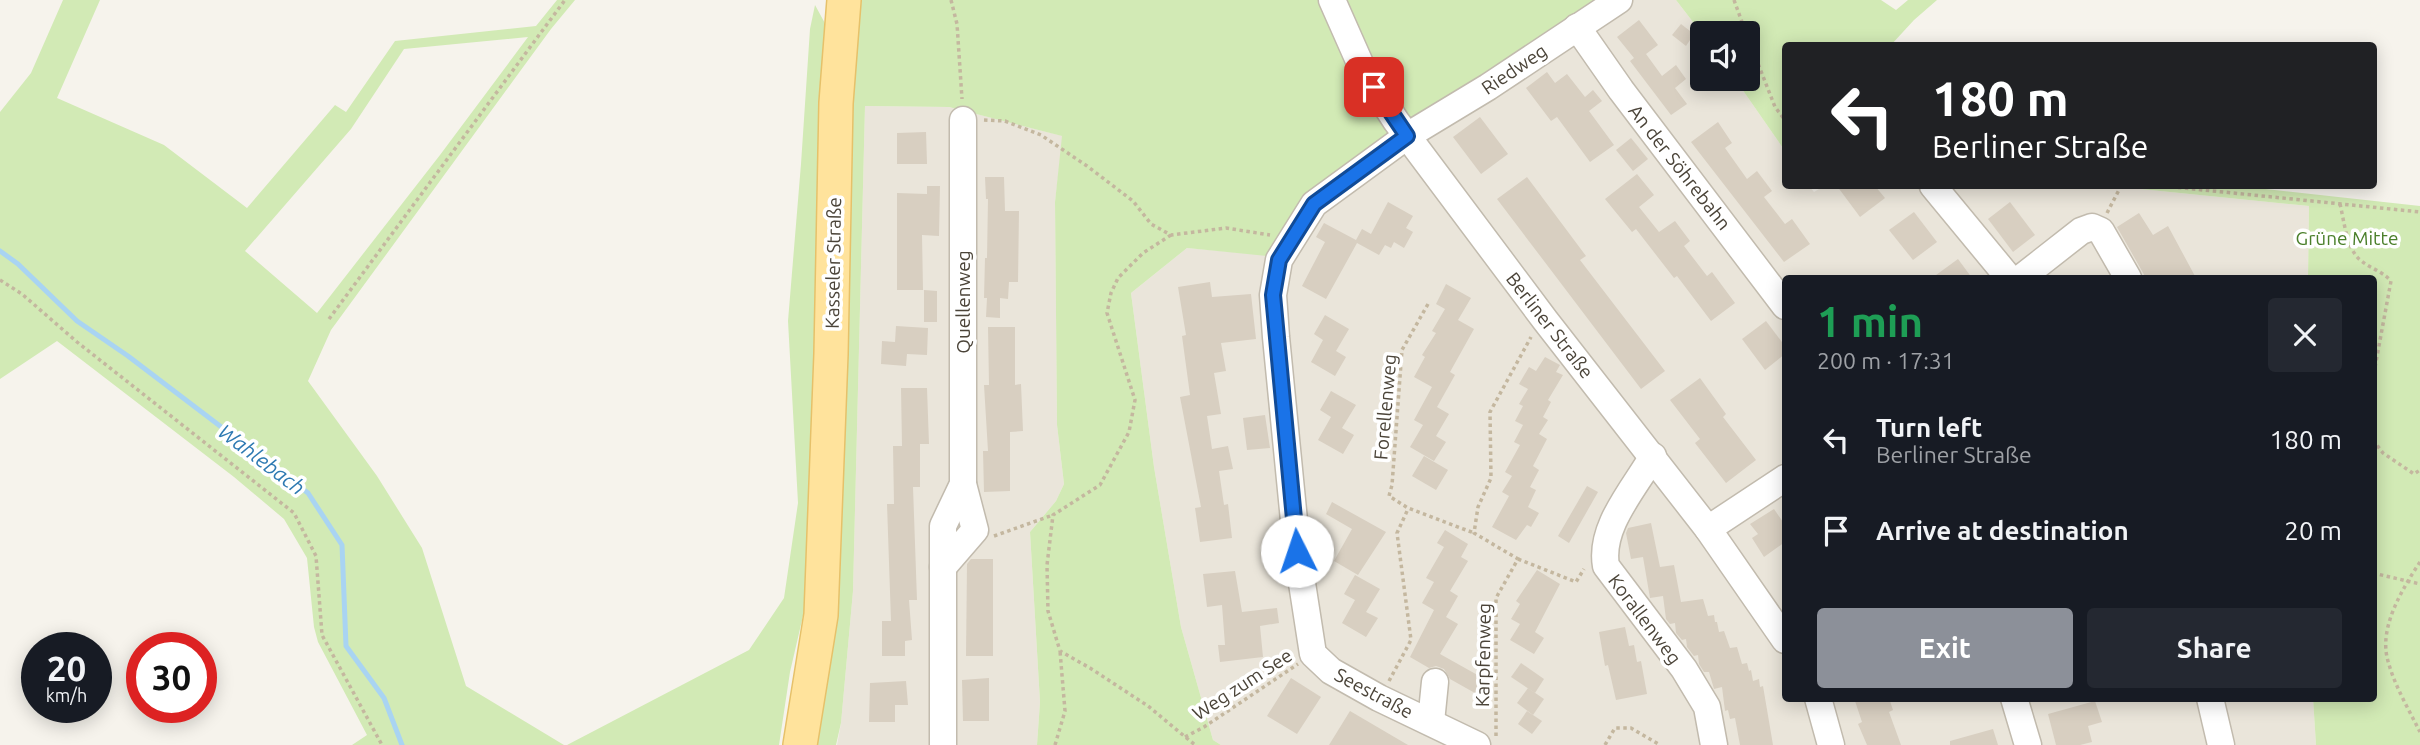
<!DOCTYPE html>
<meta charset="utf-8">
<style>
:root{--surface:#171b24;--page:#242831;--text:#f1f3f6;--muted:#9ea1a6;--accent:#8c9099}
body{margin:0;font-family:Ubuntu,sans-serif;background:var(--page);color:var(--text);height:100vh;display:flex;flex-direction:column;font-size:26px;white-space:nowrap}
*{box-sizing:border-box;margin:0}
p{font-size:23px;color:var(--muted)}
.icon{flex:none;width:38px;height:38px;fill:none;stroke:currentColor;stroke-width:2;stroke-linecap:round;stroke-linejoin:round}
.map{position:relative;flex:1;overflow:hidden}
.sheet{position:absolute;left:1782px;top:275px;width:595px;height:427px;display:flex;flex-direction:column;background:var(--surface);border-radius:7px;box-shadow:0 4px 18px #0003}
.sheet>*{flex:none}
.hud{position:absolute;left:1782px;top:42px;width:595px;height:147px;border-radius:7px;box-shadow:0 4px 18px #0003;background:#202124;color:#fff;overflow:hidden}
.controls{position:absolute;left:1690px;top:21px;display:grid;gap:14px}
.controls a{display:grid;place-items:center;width:70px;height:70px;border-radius:7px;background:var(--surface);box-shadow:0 4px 18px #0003;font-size:35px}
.speed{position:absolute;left:21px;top:632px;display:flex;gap:14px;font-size:35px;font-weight:700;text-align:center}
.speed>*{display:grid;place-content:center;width:91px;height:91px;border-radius:50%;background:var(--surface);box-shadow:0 4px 18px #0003;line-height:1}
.speed small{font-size:18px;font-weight:400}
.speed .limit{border:10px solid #d22;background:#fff;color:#111}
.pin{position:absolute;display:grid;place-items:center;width:60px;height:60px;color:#fff;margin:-30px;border-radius:14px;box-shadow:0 4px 10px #0006}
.me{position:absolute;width:77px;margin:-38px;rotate:356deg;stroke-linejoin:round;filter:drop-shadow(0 0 5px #0008)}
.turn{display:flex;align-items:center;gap:24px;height:147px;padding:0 35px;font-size:32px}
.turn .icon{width:91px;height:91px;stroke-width:2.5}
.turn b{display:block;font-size:49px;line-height:60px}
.round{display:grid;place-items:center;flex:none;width:74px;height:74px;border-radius:7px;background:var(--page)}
.headline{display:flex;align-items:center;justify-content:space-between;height:119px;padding:0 35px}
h1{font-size:42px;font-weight:600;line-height:52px;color:#1e9e55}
.primary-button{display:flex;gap:14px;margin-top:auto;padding:14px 35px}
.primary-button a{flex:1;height:80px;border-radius:7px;background:var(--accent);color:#fff;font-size:28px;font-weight:600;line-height:80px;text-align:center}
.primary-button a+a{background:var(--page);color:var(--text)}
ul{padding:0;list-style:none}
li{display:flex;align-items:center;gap:21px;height:91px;padding:0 35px}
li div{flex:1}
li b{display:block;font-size:26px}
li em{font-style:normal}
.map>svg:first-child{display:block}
</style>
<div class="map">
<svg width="2420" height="745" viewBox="0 0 2420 745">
<rect width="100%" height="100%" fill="#f6f3ec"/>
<g fill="#eae5da">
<path d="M1606 0H1676L1703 35V79H1735L1785 151V186H1809L1814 192 1824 186H2111L2309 206 2308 278H1785V698H2313L2316 745H1221L1213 740 1181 627 1154 467 1131 293 1187 248 1267 255Z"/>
<path d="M865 106 949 107 1063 136 1055 202 1057 425 1064 484 1056 501 1030 532 1040 702 1037 745H837L841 723 853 591Z"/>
</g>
<g fill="#d2eab5" fill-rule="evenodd">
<path d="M63 0H100L57 98 164 145 247 208 335 105 346 112 395 41 536 26 557 0H575L551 29 331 330 308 381 377 476 422 548 466 686 564 745H352L367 735 318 642 314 627 307 558 284 519 234 477 57 341 0 379V112L31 73ZM528 37 440 155 317 313 245 251 351 129 404 49Z"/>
<path d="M858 0H1606L1267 256 1187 248 1131 293 1154 467 1181 627 1213 740 1221 745H1037L1040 702 1030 532 1056 501 1064 484 1057 425 1055 202 1062 136 949 107 865 106 853 591 841 723 836 745H815L836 591 853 48Z"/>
<path d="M1676 0H1881L1896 10 1908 0H1937L1914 20 1891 45 1785 46V151L1735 79H1748V33H1703V35Z"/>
<path d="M815 5 827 27 809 590 790 672 779 745H567L749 650 784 598 798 503 788 321 801 164 810 29Z"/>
<path d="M2111 186H2238L2420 206V745H2316L2313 698H2373V278H2308L2309 206Z"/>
</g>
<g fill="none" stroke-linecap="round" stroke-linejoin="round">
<path stroke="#a9d4f2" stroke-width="5" d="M0 251 18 264 77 321 128 356 308 493 342 545 346 646 384 698 402 745"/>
</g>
<g fill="#d8cfc1">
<path d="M1639 20 1658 45 1646 54 1662 76 1676 65 1686 79 1675 88 1687 104 1671 115 1630 61 1634 58 1617 37Z"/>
<path d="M1681 24 1694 34 1686 46 1672 35Z"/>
<path d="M1547 72 1555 83 1567 74 1585 97 1593 90 1602 101 1589 111 1614 145 1590 162 1557 117 1551 121 1526 88Z"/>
<path d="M1480 117 1508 154 1481 174 1453 137Z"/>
<path d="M1718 122 1732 143 1725 148 1747 179 1757 171 1772 191 1764 197 1785 224 1792 219 1810 244 1784 262 1691 142Z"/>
<path d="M926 132 927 164H897V133Z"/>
<path d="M1631 138 1648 159 1633 171 1616 150Z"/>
<path d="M1637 174 1654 195 1639 207 1659 232 1675 221 1690 241 1684 246 1707 276 1712 272 1735 303 1711 321 1677 276 1674 278 1636 229 1632 232 1605 199Z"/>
<path d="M985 177H1004L1005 211H1019L1018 282H1009L1008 299 1000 298V318L986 317 987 298H984L985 258H987L988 199H986Z"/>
<path d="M1527 177 1586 256 1580 260 1665 371 1641 389 1497 199Z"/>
<path d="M927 186H940L939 236 922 235 923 290H897V193L927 194Z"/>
<path d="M1837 186H1875L1885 198 1860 217Z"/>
<path d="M1388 202 1413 216 1406 228 1413 232 1404 248 1394 242 1391 248 1385 245 1379 255 1357 243 1326 299 1302 286 1325 242 1316 237 1324 223 1356 240 1362 229 1371 234Z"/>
<path d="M2010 202 2035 235 2013 252 1988 219Z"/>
<path d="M1914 212 1937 242 1913 260 1889 230Z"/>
<path d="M2139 213 2153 235 2168 226 2196 278H2146L2117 227Z"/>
<path d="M1958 259 1972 278H1932Z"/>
<path d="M1210 282 1212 297 1251 294 1256 339 1221 343 1226 371 1214 373 1221 414 1207 416 1212 449 1228 446 1233 469 1219 471 1224 505 1228 504 1232 538 1200 542 1195 508 1201 507 1180 397 1190 395 1182 336 1186 335 1178 287Z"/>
<path d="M1446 284 1471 298 1458 320 1474 329 1450 372 1455 375 1437 407 1449 414 1436 436 1446 442 1434 461 1410 447 1423 425 1414 420 1432 387 1414 377 1425 357 1422 355 1436 333 1432 331 1445 309 1436 304Z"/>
<path d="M924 290 937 291V322H924Z"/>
<path d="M1325 315 1349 329 1336 351 1346 357 1335 376 1311 362 1323 340 1314 334Z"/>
<path d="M1766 321 1785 346V354L1765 370 1742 339Z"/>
<path d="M896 326 928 328 927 355 907 354 906 366 881 364 882 341 895 342Z"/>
<path d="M988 327H1015V385L1021 384 1023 431 1010 432V491L984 492 983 451H988L984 385H989Z"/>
<path d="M1545 357 1560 365 1556 372 1563 375 1548 400 1551 402 1543 417 1548 420 1539 434 1547 439 1533 466 1539 470 1530 487 1536 490 1528 507 1539 513 1531 527 1527 525 1516 540 1492 527 1509 496 1502 492 1512 476 1505 472 1520 445 1514 442 1523 425 1515 421 1523 406 1519 404 1528 389 1519 384 1529 367 1536 371Z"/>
<path d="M1700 378 1726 414 1723 417 1756 460 1726 483 1695 443 1700 439 1670 400Z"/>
<path d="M901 388H927L929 444H920V487H913L917 600H909L912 640 905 641V656H882V621H891L887 504H894L893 446H902Z"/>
<path d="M1331 391 1356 405 1342 428 1354 435 1343 454 1318 440 1331 417 1320 410Z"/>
<path d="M1265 415 1270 448 1247 450 1243 418Z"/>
<path d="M1424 456 1448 470 1436 490 1412 476Z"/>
<path d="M1587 486 1598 492 1569 543 1558 536Z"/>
<path d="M1332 502 1386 532 1358 575 1334 561 1352 529 1326 514Z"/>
<path d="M1774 509 1785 525V542L1764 557 1752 538 1758 534 1750 524Z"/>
<path d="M1651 523 1660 567 1674 565 1681 602 1703 599 1708 616 1714 615 1715 622H1717L1719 632 1724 631 1730 648 1737 647 1742 664 1747 663 1749 671 1751 670 1753 681 1759 679 1760 687 1763 686 1773 745H1740L1735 718 1730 719 1728 710 1725 711 1722 687 1714 689 1709 672H1704L1699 664 1698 655 1694 656 1687 647 1686 639 1682 640 1676 633 1675 623 1670 624 1666 619 1663 596 1650 598 1643 557 1631 559 1626 533 1628 528Z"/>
<path d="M1445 530 1468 544 1461 557 1468 561 1450 591 1458 596 1446 617 1458 624 1440 654 1490 682 1482 697 1450 679 1444 669 1436 666 1429 668 1410 657 1434 610 1422 603 1434 582 1426 578 1444 547 1437 543Z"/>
<path d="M971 559H993V656H966L967 564Z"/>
<path d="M1537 570 1560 584 1535 632 1544 638 1534 654 1510 640 1520 624 1511 619 1520 604 1516 601Z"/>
<path d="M1235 571 1242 612 1277 608 1279 623 1260 626 1263 657 1220 662 1218 645H1225L1222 605 1207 607 1203 574Z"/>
<path d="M1355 575 1380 589 1366 612 1378 618 1366 637 1342 623 1355 600 1344 594Z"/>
<path d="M1625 627 1629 646 1634 645 1637 662 1641 661 1647 694 1616 700 1608 665 1605 666 1599 632Z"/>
<path d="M1521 663 1544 679 1535 693 1511 677Z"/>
<path d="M989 678V721H963L962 680Z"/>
<path d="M1291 678 1321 697 1297 734 1267 716Z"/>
<path d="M906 681 908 705H895V722H869L870 683Z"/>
<path d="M1528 688 1544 699 1533 715 1517 703Z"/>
<path d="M1854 698H1889L1893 710 1889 712 1901 745H1867L1858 724 1862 722Z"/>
<path d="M2095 701 2102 722 2088 726 2092 742 2080 745H2056L2048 714Z"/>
<path d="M1350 711 1408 745H1329Z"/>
<path d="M1527 711 1542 721 1532 734 1518 724Z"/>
<path d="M1993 729 1998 745H1950V741Z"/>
</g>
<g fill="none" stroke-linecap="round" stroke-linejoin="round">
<defs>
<g id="minor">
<path d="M1332 0 1363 70 1396 121 1545 320 1708 529 1785 640"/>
<path d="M1577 27 1621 90 1785 306"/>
<path d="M1933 186 2009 278"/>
<path d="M2021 278 2081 231 2092 227 2101 231 2128 278"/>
<path d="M1653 456C1634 489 1599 527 1606 566L1684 669 1707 707 1714 745"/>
<path d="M1708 529 1785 478"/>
<path d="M943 567 975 530 963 484"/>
<path d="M1818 698 1831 745"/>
<path d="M2014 698 2028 745"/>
<path d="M2210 698 2221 745"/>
<path d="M1431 722 1435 682"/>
<path d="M943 745V526L963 484V120"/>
<path d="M1477 745 1379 698 1331 671 1313 654 1297 551 1276 337 1273 295 1279 260 1314 204 1407 136 1488 87 1619 0"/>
</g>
<path id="major" d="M800 745 821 615 831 354 836 103 844 0"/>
</defs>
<use href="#minor" stroke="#c2bbae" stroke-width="29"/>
<use href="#major" stroke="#e6c16a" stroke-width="36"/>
<g stroke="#c4b79f" stroke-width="3.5" stroke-dasharray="3.5 3.5" stroke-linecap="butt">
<path d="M951 0 957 24 962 99"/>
<path d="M1734 0 1746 33"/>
<path d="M1748 38 1775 107 1785 120"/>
<path d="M984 120 1005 121 1041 135 1087 166 1133 201 1151 224 1171 235 1226 228 1270 235"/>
<path d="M2164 186 2420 212"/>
<path d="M2340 204C2344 220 2346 245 2358 258 2368 268 2381 270 2391 281L2373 378"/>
<path d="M2107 213 2121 186"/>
<path d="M1171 235 1143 253 1118 278 1111 293 1107 313 1135 400 1129 432 1100 485 1053 515 1047 565 1048 611 1060 651 1090 668 1148 706 1195 745"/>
<path d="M0 280 22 294 77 342 294 513 316 556 322 635 382 745"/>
<path d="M1428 304 1402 350 1392 485 1389 496 1408 508 1474 533"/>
<path d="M329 319 565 0"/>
<path d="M2373 440 2383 453 2414 474 2420 470"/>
<path d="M994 536 1053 515"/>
<path d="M1518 559 1576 582 1584 569"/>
<path d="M2420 562C2403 588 2380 625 2387 657 2393 683 2408 708 2420 732"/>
<path d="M2373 573 2420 584"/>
<path d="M1389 681 1411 640 1397 533 1408 509"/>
<path d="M1496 736V598L1518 559 1474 533 1478 507 1491 478 1490 412 1531 337"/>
<path d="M1185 737 1204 727 1298 664"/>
<path d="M1055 745 1065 711 1060 651"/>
<path d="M1605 745 1615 728H1631L1660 745"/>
</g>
<use href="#minor" stroke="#fff" stroke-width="26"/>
<use href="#major" stroke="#ffe39c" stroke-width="33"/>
</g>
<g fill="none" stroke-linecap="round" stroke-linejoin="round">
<defs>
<path id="route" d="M1297 551 1273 295 1279 260 1314 204 1407 136 1374 87"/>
</defs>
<use href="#route" stroke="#114b97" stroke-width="18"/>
<use href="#route" stroke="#1a73e8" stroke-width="12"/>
</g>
<g text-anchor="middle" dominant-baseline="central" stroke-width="7" stroke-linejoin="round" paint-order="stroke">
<g font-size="19" fill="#4b4439" stroke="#fff">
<text transform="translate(1514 69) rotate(-34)">Riedweg</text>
<text transform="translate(1680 167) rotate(52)">An der Söhrebahn</text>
<text transform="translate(833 263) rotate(-89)">Kasseler Straße</text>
<text transform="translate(963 302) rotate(-90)">Quellenweg</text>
<text transform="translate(1550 325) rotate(52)">Berliner Straße</text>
<text transform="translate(1385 407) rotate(-85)">Forellenweg</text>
<text transform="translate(1645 619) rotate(53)">Korallenweg</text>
<text transform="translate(1483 655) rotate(-89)">Karpfenweg</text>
<text transform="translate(1242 684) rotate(-33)">Weg zum See</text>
<text transform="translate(1374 693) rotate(28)">Seestraße</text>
</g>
<g font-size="19" fill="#4a7f2a" stroke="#fff">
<text x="2347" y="238">Grüne Mitte</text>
</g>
<g font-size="21" font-style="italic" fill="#2e7ab2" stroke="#fff">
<text transform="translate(262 459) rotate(37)">Wahlebach</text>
</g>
</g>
</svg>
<div class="controls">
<a><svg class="icon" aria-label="sound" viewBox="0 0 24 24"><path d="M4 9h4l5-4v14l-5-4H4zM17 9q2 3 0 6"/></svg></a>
</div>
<div class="speed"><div>20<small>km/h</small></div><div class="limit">30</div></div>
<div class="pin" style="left:1374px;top:87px;background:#d93025"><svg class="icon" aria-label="arrive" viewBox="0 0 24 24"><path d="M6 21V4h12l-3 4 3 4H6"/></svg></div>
<svg class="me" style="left:1297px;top:551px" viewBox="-20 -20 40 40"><circle r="19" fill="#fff"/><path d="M0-13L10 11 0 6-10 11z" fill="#1a73e8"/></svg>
<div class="hud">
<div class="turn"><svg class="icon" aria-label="left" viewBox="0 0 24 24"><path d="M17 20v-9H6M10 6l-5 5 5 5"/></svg><div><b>180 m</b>Berliner Straße</div></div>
</div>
<section class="sheet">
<div class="headline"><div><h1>1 min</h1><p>200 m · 17:31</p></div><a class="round"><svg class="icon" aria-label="close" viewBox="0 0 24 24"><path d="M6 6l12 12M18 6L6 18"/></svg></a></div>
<ul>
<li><svg class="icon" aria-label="left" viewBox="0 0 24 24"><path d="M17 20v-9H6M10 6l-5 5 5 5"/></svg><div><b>Turn left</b><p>Berliner Straße</p></div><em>180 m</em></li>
<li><svg class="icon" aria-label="arrive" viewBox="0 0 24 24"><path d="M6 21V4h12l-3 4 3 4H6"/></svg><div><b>Arrive at destination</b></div><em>20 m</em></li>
</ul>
<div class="primary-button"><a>Exit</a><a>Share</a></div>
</section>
</div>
